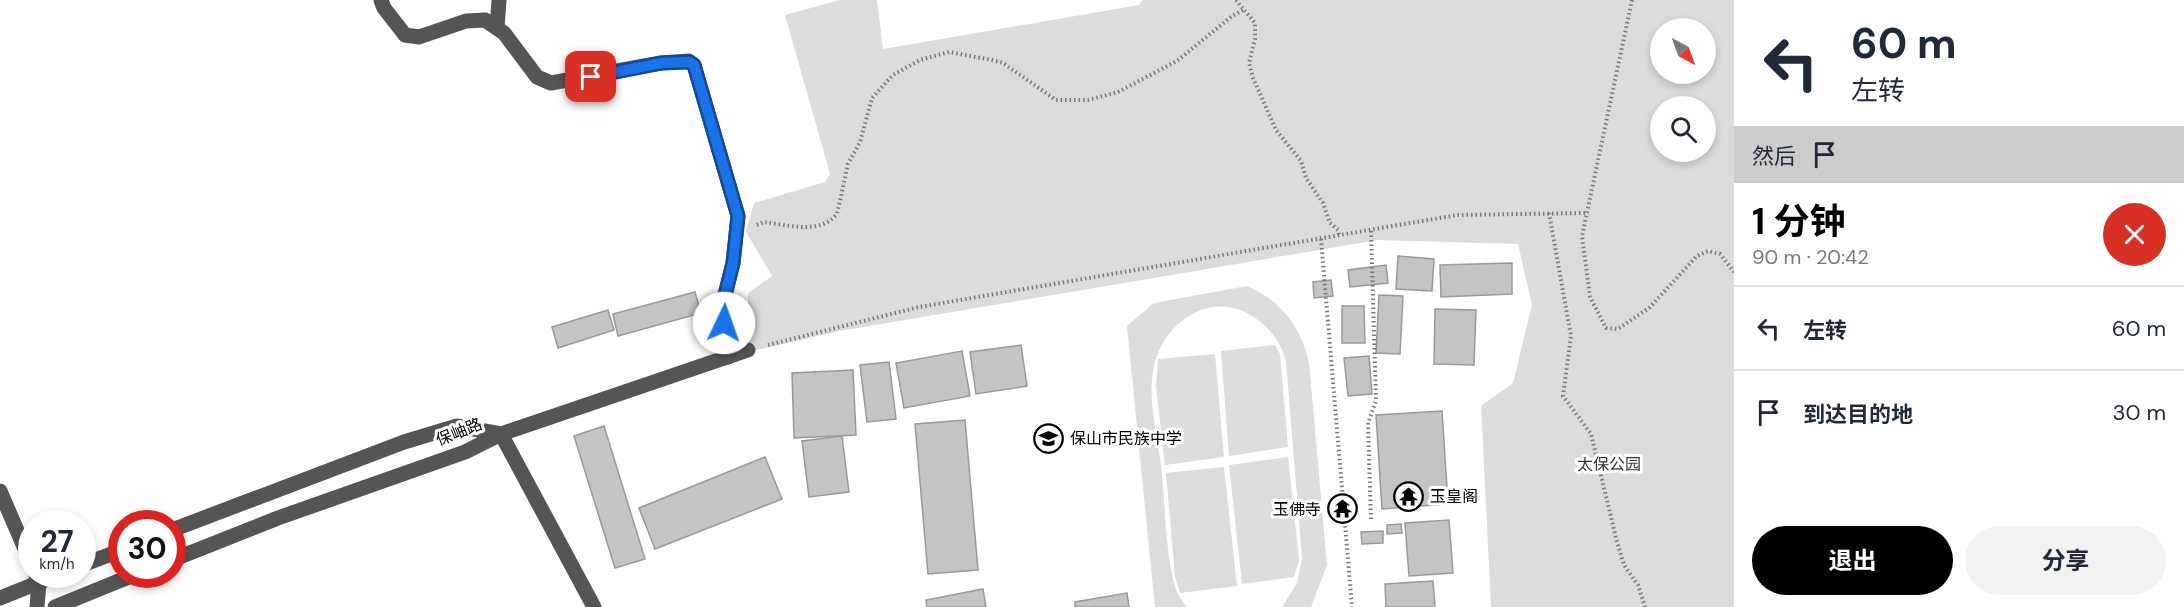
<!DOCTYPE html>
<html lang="zh">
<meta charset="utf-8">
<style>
:root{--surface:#fff;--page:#f2f2f3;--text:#1f2937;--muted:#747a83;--line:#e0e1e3;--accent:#000}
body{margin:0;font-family:"DM Sans","Noto Sans SC",sans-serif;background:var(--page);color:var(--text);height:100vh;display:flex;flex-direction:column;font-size:22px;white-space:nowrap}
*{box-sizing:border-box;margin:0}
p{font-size:20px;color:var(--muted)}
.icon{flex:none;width:33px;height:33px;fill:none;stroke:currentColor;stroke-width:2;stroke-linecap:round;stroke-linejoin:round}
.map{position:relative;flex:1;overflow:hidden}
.sheet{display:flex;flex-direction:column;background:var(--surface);width:450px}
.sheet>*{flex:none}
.guide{background:#fff;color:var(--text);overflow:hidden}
.needle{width:39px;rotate:139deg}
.tools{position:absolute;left:1650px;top:18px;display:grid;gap:12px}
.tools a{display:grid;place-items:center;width:66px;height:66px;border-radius:50%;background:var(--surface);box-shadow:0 3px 9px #0003;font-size:30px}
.speed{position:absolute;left:18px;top:510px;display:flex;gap:12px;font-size:30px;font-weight:700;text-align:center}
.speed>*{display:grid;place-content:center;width:78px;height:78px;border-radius:50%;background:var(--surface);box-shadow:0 3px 9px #0003;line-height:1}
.speed small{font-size:15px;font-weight:400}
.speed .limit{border:9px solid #d22;background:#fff;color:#111}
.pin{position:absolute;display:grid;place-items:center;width:51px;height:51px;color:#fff;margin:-26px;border-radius:12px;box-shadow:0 3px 9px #0006}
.me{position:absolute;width:66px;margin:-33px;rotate:3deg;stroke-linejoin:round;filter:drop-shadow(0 0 4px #0008)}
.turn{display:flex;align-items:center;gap:21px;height:126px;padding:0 18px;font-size:27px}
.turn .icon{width:78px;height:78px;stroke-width:2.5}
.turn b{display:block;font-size:42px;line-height:51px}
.then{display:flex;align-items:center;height:57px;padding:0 18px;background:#0003;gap:12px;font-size:22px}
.round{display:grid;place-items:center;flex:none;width:63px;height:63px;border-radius:32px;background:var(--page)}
.overview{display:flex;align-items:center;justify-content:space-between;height:102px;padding:0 18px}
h1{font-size:36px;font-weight:700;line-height:45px;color:var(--accent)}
.button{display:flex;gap:12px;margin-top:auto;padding:12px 18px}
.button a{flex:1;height:69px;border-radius:36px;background:var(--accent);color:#fff;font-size:24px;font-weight:700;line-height:69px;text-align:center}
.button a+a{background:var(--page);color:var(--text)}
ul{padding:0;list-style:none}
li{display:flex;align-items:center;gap:18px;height:84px;padding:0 18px;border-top:2px solid var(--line)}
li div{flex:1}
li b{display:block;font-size:22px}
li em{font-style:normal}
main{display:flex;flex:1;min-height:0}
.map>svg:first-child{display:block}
</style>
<main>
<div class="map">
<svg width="1734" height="607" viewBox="0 0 1734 607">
<rect width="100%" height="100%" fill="#fff"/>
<g fill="#dcdcdc" fill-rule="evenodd">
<path d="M840 0H877L883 49 1139 5 1143 0H1734V607H1491L1481 406 1513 383 1532 305 1518 244 1378 240 840 331 748 352V293L772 276 746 232 754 203 825 182 830 174 785 15ZM1660 28H1706V74H1660ZM1660 106H1706V152H1660Z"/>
<path d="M1247 286C1281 301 1300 325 1309 362L1327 565 1311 607H1282L1297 583 1302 558 1286 361C1280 338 1264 321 1243 311 1203 294 1162 327 1154 366 1147 396 1157 434 1161 465 1165 503 1165 542 1173 579 1175 589 1180 599 1187 607H1155L1127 326 1154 303Z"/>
<path d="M1275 345 1280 354 1288 447 1229 456 1221 351Z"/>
<path d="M1215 354 1224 457 1165 465 1156 386 1158 359Z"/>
<path d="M1288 457 1299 560 1294 577 1242 584 1229 465Z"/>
<path d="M1224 467 1237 586 1180 593 1175 577 1166 473Z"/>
</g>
<g fill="#c4c4c4" stroke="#999" stroke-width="1.5">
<path d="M1398 256 1434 259 1432 291 1396 289Z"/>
<path d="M1512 263V294L1441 297 1440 265Z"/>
<path d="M1386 265 1388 283 1350 287 1348 270Z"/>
<path d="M1331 280 1333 296 1314 298 1313 282Z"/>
<path d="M695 292 701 313 618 336 613 314Z"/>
<path d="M1379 295 1403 296 1400 354 1376 353Z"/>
<path d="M1342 306H1364L1365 343H1342Z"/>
<path d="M1435 309 1476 310 1474 365 1434 364Z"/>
<path d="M608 310 614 330 558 348 552 327Z"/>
<path d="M1021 345 1027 386 976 394 970 352Z"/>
<path d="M962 351 970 396 904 408 896 363Z"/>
<path d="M1369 356 1372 394 1348 396 1344 358Z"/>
<path d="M889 362 896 419 867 422 860 365Z"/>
<path d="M853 370 856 435 794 438 792 373Z"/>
<path d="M1442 411 1448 504 1382 509 1376 415Z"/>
<path d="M965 420 978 570 928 574 915 424Z"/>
<path d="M604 426 645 559 615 568 574 436Z"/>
<path d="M842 436 849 492 809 497 802 441Z"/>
<path d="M765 457 782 499 655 549 639 508Z"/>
<path d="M1449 520 1453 573 1409 576 1405 523Z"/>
<path d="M1401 524 1402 533 1387 534V525Z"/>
<path d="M1383 531V543L1362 544 1361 532Z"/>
<path d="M1433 581 1435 607H1386L1385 584Z"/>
<path d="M983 589 986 607H927L926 600Z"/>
<path d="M1127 593 1129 607H1075V602Z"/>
</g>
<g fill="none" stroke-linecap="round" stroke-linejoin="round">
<g stroke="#777" stroke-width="4" stroke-dasharray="1.5 3" stroke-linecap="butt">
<path d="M1236 0 1255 23V39L1249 63 1253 78 1276 130 1301 161 1306 178 1323 203 1330 223 1338 230 1339 235"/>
<path d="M1632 0 1582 236 1590 297 1606 328 1618 329 1649 308 1697 256 1708 251 1720 254 1734 272"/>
<path d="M1549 213 1571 336 1563 396 1591 434 1617 542 1624 565 1638 585 1645 607"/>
<path d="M757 225 764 222C788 225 820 235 837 214L848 164 860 142 872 98 893 75 920 60 949 52 992 60 1003 63 1056 100H1088L1118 92 1177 61 1232 16 1243 10"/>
<path d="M1321 239 1352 607"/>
<path d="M768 345 919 307 1457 215 1585 213"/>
<path d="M1371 519 1368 423 1376 401 1371 230"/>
</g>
<g stroke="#555" stroke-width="15">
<path d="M381 0 384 8 405 35 419 37 466 21 485 20 504 33 537 77 551 83 661 63 689 61 694 65 738 216 733 263 725 295 724 323 728 357"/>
<path d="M497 28 499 0"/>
<path d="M501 434 594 607"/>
<path d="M0 491 32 565"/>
<path d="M172 530 404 442 457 426 501 434"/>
<path d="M172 560 278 518 465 452 501 434 748 350"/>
<path d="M82 565 122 550"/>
<path d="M36 575 39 583 37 607"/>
<path d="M0 598 60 574"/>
<path d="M55 607 136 574"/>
</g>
</g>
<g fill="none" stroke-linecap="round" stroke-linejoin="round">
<defs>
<path id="route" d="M591 77 661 63 689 62 694 65 738 216 733 263 725 295 724 323"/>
</defs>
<use href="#route" stroke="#114b97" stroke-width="15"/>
<use href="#route" stroke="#1a73e8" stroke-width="10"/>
</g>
<defs>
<symbol id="school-ring" viewBox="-11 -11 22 22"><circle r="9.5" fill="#fff" stroke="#000" stroke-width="1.5"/><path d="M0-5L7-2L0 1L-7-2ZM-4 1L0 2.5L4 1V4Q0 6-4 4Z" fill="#000"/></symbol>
<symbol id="temple-ring" viewBox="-11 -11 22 22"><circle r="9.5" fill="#fff" stroke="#000" stroke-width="1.5"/><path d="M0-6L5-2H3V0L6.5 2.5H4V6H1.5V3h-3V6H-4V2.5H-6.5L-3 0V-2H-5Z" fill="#000"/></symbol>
</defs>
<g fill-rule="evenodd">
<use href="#school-ring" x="1032" y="422" width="33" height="33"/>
<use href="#temple-ring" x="1392" y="480" width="33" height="33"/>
<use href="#temple-ring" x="1326" y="492" width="33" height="33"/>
</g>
<g text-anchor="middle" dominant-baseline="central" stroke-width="6" stroke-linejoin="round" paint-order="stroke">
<g font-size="16" fill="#000" stroke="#fff">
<text transform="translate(459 432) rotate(-22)">保岫路</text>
</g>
<g font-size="16" fill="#000" stroke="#fff" text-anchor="start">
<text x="1070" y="438">保山市民族中学</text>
<text x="1430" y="496">玉皇阁</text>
<text x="1321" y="509" text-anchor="end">玉佛寺</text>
</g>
<g font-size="16" fill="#333" stroke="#fff">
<text x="1609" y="464">太保公园</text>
</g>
</g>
</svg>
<div class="tools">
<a><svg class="needle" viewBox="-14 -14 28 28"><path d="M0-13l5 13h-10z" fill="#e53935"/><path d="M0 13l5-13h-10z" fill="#747a83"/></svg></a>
<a><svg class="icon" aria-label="search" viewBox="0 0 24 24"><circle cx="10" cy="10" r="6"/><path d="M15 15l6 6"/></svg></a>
</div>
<div class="speed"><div>27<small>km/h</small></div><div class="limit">30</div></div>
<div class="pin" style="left:591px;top:77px;background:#d93025"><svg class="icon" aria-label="arrive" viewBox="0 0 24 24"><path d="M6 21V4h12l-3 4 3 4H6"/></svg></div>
<svg class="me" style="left:724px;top:323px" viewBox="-20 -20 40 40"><circle r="19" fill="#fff"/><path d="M0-13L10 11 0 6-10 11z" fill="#1a73e8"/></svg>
</div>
<section class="sheet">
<div class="guide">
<div class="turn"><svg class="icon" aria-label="left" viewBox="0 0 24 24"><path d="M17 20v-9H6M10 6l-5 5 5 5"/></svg><div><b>60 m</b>左转</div></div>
<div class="then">然后<svg class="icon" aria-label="arrive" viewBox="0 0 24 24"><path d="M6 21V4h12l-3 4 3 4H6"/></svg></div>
</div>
<div class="overview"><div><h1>1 分钟</h1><p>90 m · 20:42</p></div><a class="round" style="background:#d93025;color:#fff"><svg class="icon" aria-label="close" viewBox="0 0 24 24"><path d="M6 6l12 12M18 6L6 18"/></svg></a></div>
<ul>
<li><svg class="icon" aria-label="left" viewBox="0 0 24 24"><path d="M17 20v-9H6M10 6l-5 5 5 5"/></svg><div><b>左转</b></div><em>60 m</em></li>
<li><svg class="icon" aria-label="arrive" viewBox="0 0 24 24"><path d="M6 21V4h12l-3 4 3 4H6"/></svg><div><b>到达目的地</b></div><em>30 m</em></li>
</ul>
<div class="button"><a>退出</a><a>分享</a></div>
</section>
</main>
